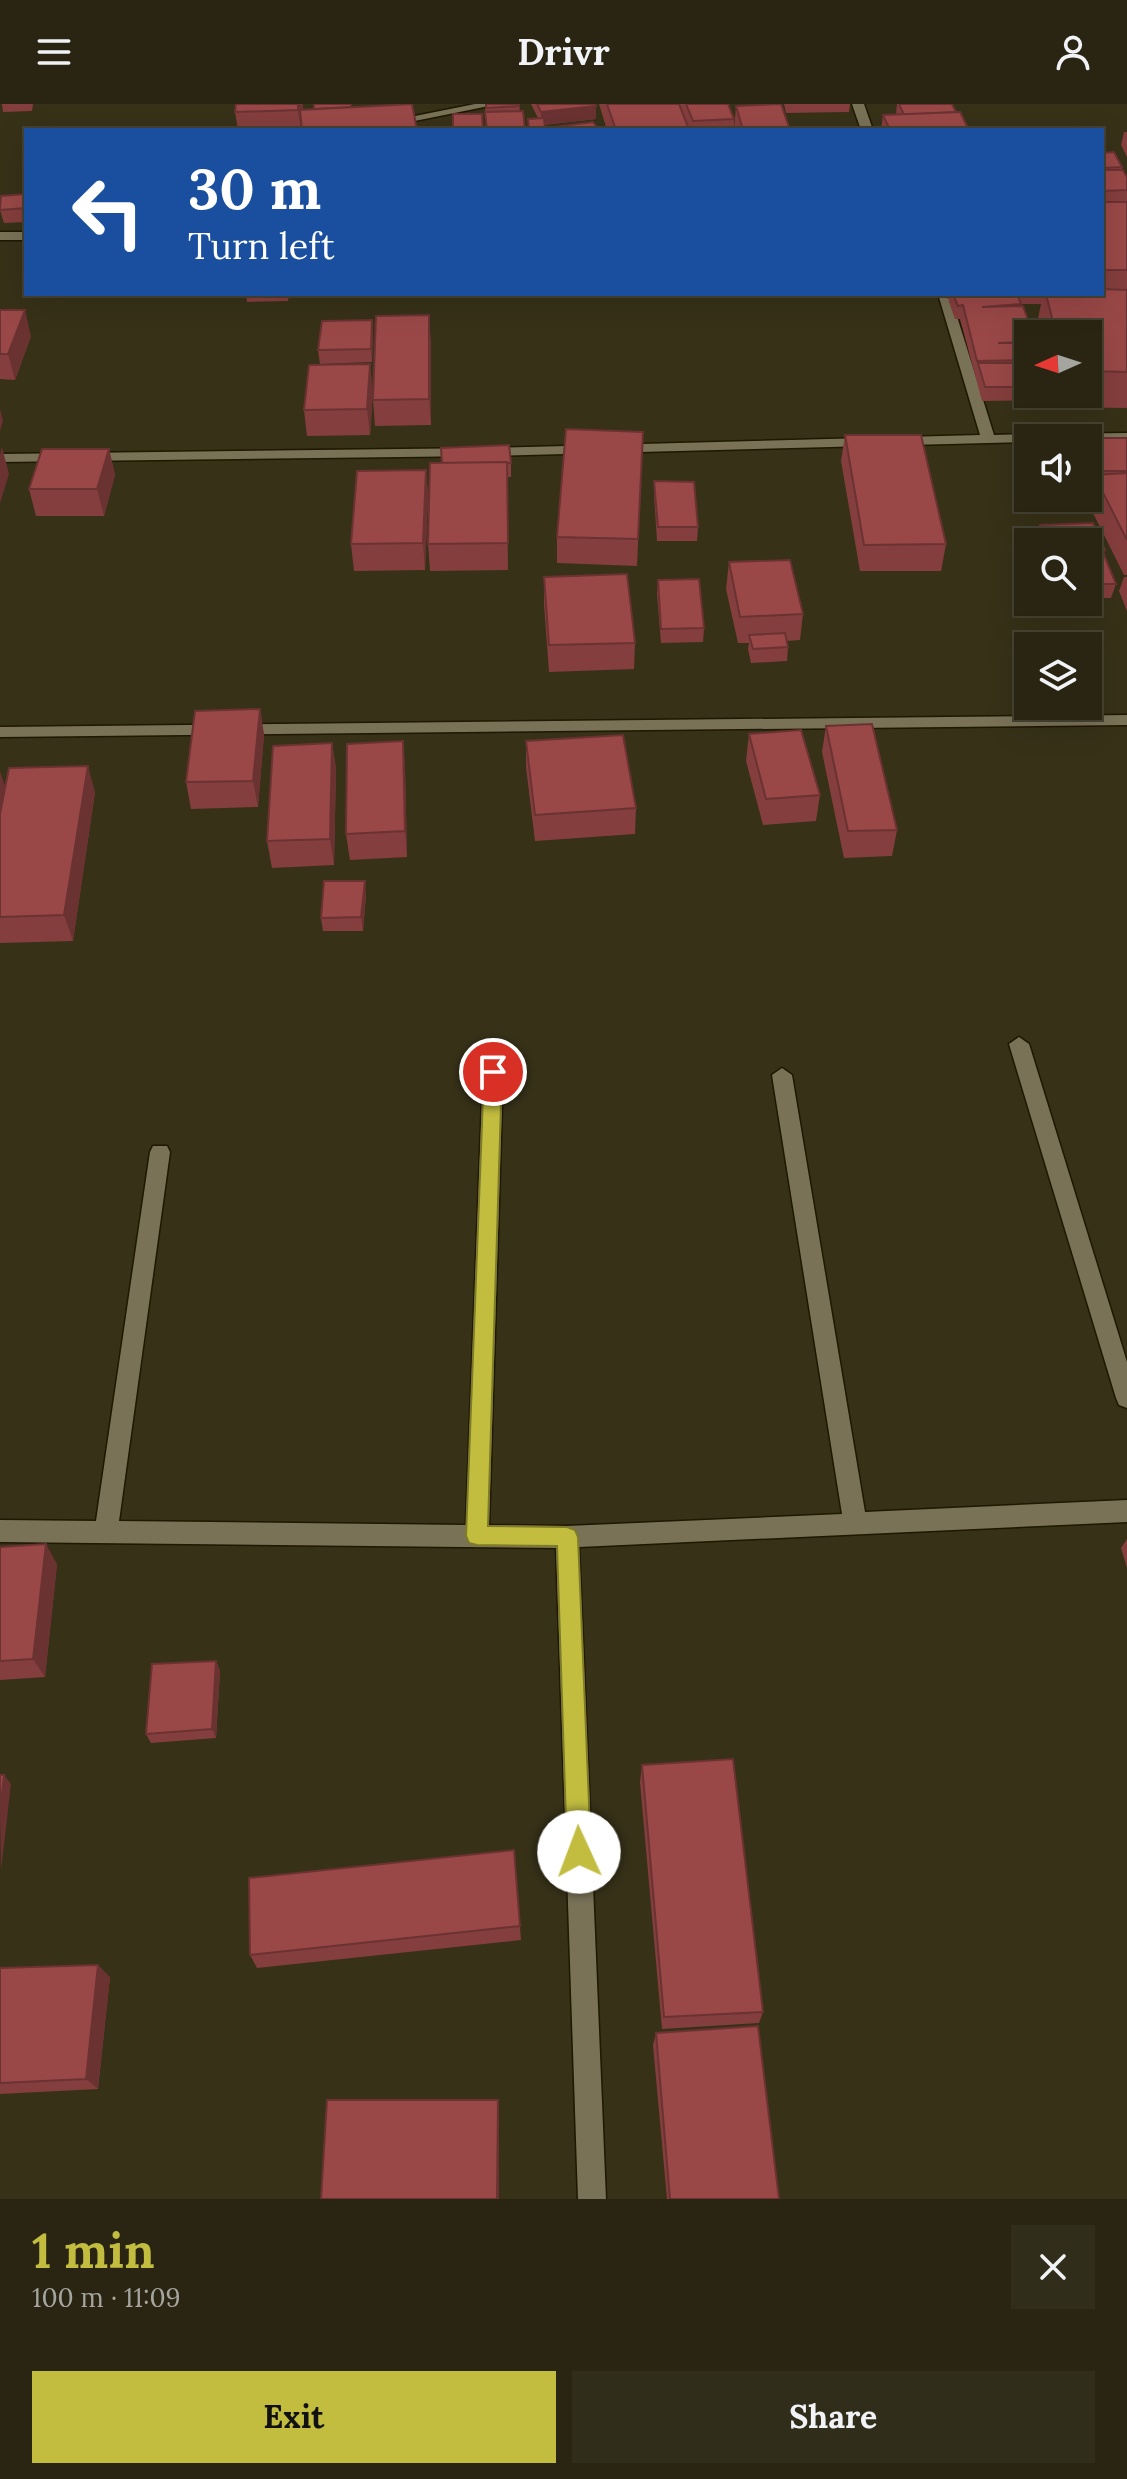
<!DOCTYPE html>
<meta charset="utf-8">
<style>
:root{--surface:#292512;--page:#312d1b;--text:#f1f3f6;--muted:#a5a59f;--line:#454232;--accent:#c2bd3f}
body{margin:0;font-family:Lora,serif;background:var(--page);color:var(--text);height:100vh;display:flex;flex-direction:column;font-size:30px;white-space:nowrap}
*{box-sizing:border-box;margin:0}
p{font-size:26px;color:var(--muted)}
.icon{flex:none;width:44px;height:44px;fill:none;stroke:currentColor;stroke-width:2;stroke-linecap:round;stroke-linejoin:round}
.map{position:relative;height:2095px;overflow:hidden}
.panel{display:flex;flex-direction:column;background:var(--surface);flex:1}
.panel>*{flex:none}
.top-card{position:absolute;left:24px;top:24px;width:1080px;height:168px;border-radius:0px;box-shadow:0 8px 32px #0002,0 0 0 2px var(--line);background:#1a4fa0;color:#fff;overflow:hidden}
.needle{width:52px;rotate:267deg}
.controls{position:absolute;left:1014px;top:216px;display:grid;gap:16px}
.controls a{display:grid;place-items:center;width:88px;height:88px;border-radius:0px;background:var(--surface);box-shadow:0 8px 32px #0002,0 0 0 2px var(--line);font-size:40px}
.pin{position:absolute;display:grid;place-items:center;width:68px;height:68px;color:#fff;margin:-34px;border:4px solid #fff;border-radius:50%;box-shadow:0 2px 8px #0007}
.me{position:absolute;width:88px;margin:-44px;rotate:358deg;stroke-linejoin:round;filter:drop-shadow(0 0 6px #0008)}
.turn{display:flex;align-items:center;gap:28px;height:168px;padding:0 32px;font-size:36px}
.turn .icon{width:104px;height:104px;stroke-width:2.5}
.turn b{display:block;font-size:56px;line-height:68px}
.round{display:grid;place-items:center;flex:none;width:84px;height:84px;border-radius:0px;background:var(--page)}
.head{display:flex;align-items:center;justify-content:space-between;height:136px;padding:0 32px}
h1{font-size:48px;font-weight:700;line-height:60px;color:var(--accent)}
.action{display:flex;gap:16px;margin-top:auto;padding:16px 32px}
.action a{flex:1;height:92px;border-radius:0px;background:var(--accent);color:#111;font-size:32px;font-weight:700;line-height:92px;text-align:center}
.action a+a{background:var(--page);color:var(--text)}
header{display:flex;justify-content:space-between;align-items:center;height:104px;padding:0 32px;background:var(--surface);font-size:36px;font-weight:700}
.map>svg:first-child{display:block}
</style>
<header><svg class="icon" aria-label="menu" viewBox="0 0 24 24"><path d="M4 6h16M4 12h16M4 18h16"/></svg>Drivr<svg class="icon" aria-label="person" viewBox="0 0 24 24"><circle cx="12" cy="8" r="4"/><path d="M4 21q1-7 8-7t8 7"/></svg></header>
<div class="map">
<svg width="1127" height="2095" viewBox="0 0 1127 2095">
<rect width="100%" height="100%" fill="#373118"/>
<g fill="none" stroke-linecap="round" stroke-linejoin="round">
<defs>
<g id="street">
<path d="M475 0H499L370 26H345Z"/>
<path d="M852 0H864L873 26H861Z"/>
<rect x="0" y="128" width="26" height="8"/>
<path d="M938 190H950L994 331 1028 330 1035 334H1028V338L486 352 0 358V350L486 344 980 331Z"/>
<path d="M1127 329V337L1041 334 1048 330Z"/>
<path d="M1127 611V621L0 633V623Z"/>
<path d="M1019 933 1029 940 1127 1258V1304L1119 1301 1116 1294 1009 940Z"/>
<path d="M493 961 503 968 489 1421 567 1422 842 1410 772 971 782 964 792 971 865 1408 1127 1396V1418L579 1443 606 2095H578L556 1444 0 1438V1416L96 1417 150 1048 153 1042H167L170 1048 119 1417 466 1421 483 968Z"/>
</g>
</defs>
<use href="#street" stroke="#1f1802" stroke-width="3"/>
<use href="#street" fill="#797257" fill-rule="evenodd"/>
</g>
<g fill="#843e3d">
<path d="M2 0H33L32 7 3 8Z"/>
<path d="M236 0H303V6L353 0 302 19 301 26H238L235 8Z"/>
<path d="M485 0H519L520 7 525 26H528V15L538 14 531 0H595L596 2V15L544 21 545 25 549 26H486Z"/>
<path d="M599 0H728L734 15V26H607Z"/>
<path d="M784 0H850L849 8 786 9Z"/>
<path d="M897 0H952L956 8 969 26H881L883 11H896Z"/>
<path d="M736 2 790 26H734Z"/>
<path d="M1124 28H1127V53L1121 41Z"/>
<path d="M1102 49 1122 63V66L1127 73V304L1056 303 1053 290H1088V230H1039L1037 219 1041 200H1020V202L1028 230V290H1046L1045 296 982 297 960 215H955L949 198V195H947L945 190H1102Z"/>
<path d="M26 90V118L4 119 0 106Z"/>
<path d="M246 190H289L288 197 247 198Z"/>
<path d="M0 206 31 232 15 276 0 275Z"/>
<path d="M373 229 372 258 320 260 318 246Z"/>
<path d="M431 237V321L375 322 373 296Z"/>
<path d="M373 286 370 331 307 332 304 306Z"/>
<path d="M643 328 637 462 557 459V433Z"/>
<path d="M845 331 946 440 941 467H860L841 357Z"/>
<path d="M1091 334H1127V471H1124L1087 397 1094 371H1096L1088 349Z"/>
<path d="M109 345 115 371 104 412H36L29 385Z"/>
<path d="M1028 354V394H1070L1068 401H1027L1017 368 1020 355Z"/>
<path d="M430 359H511V373H507L508 466 430 467 428 440Z"/>
<path d="M426 366 428 392 425 466 354 467 351 440Z"/>
<path d="M654 377 698 423 697 437H657L654 391Z"/>
<path d="M1093 419 1105 446 1104 449 1116 480 1111 494H1088V438H1037L1036 435 1040 421Z"/>
<path d="M729 458 803 510 800 536 787 537 788 543 787 557 751 559 748 545 749 539H738L726 485Z"/>
<path d="M544 473 635 539 634 565 549 568 544 500Z"/>
<path d="M1124 473H1127V507L1119 487Z"/>
<path d="M658 476 704 524 703 538 661 539 657 490Z"/>
<path d="M260 605 264 631 258 703 191 705 186 678Z"/>
<path d="M826 622 897 726 892 752 844 754 822 648Z"/>
<path d="M749 630 820 691 816 717 763 721 746 657Z"/>
<path d="M403 637 405 664 407 753 350 756 346 730Z"/>
<path d="M526 637 636 704 635 730 535 737 526 663Z"/>
<path d="M332 639 336 665 334 761 272 764 267 737Z"/>
<path d="M0 668 5 683 95 688 73 837 0 839Z"/>
<path d="M366 791 363 827H323L321 814Z"/>
<path d="M1127 1435V1464L1121 1444Z"/>
<path d="M0 1443 57 1460 45 1573 0 1576Z"/>
<path d="M216 1557 220 1567 216 1634 151 1639 146 1630Z"/>
<path d="M642 1661 763 1908 759 1919 662 1925 640 1678Z"/>
<path d="M514 1746 521 1836 257 1864 250 1851Z"/>
<path d="M0 1864 110 1873 98 1985 0 1990Z"/>
<path d="M656 1929 779 2095H667L653 1941Z"/>
</g>
<g fill="#6b3232">
<path d="M298 0H303L301 26 298 6Z"/>
<path d="M596 2V15L541 21V8Z"/>
<path d="M25 206 31 232 15 276 8 250Z"/>
<path d="M429 211 431 237V321L429 295Z"/>
<path d="M372 216 373 229 372 258 371 245Z"/>
<path d="M370 260 373 286 370 331 367 305Z"/>
<path d="M0 305 3 317 0 327Z"/>
<path d="M2 343 9 370 0 399V350Z"/>
<path d="M109 345 115 371 104 412 97 385Z"/>
<path d="M426 366 428 392 425 466 423 439Z"/>
<path d="M260 605 264 631 258 703 253 677Z"/>
<path d="M403 637 405 664 407 753 405 727Z"/>
<path d="M332 639 336 665 334 761 330 735Z"/>
<path d="M88 662 95 688 73 837 64 811Z"/>
<path d="M0 668 9 694 0 731Z"/>
<path d="M365 777 366 791 363 827 361 813Z"/>
<path d="M46 1440 57 1460 45 1573 33 1555Z"/>
<path d="M216 1557 220 1567 216 1634 212 1625Z"/>
<path d="M4 1671 11 1680 1 1767 0 1708Z"/>
<path d="M98 1861 110 1873 98 1985 86 1975Z"/>
<path d="M498 1996 499 2006V2095H497Z"/>
</g>
<g fill="#994847" stroke="#6b3232" stroke-width="2">
<path d="M236 0H298V6L235 8Z"/>
<path d="M314 0H351V3L314 5Z"/>
<path d="M412 0 417 26H302L300 6Z"/>
<path d="M486 0H519V2L486 4Z"/>
<path d="M537 0H595L596 2 541 8Z"/>
<path d="M607 0H679L688 23 616 26Z"/>
<path d="M686 0H728L734 15 693 17Z"/>
<path d="M781 0 790 26H743L736 2Z"/>
<path d="M899 0H952L956 8 904 11Z"/>
<path d="M523 7 525 26H487L485 8Z"/>
<path d="M960 8 969 26H890L883 11Z"/>
<path d="M453 10H482L483 26H453Z"/>
<path d="M544 14 545 25 529 26 528 15Z"/>
<path d="M593 18 599 26H555L553 23Z"/>
<path d="M1114 48 1122 63 1102 64V49Z"/>
<path d="M1102 66H1123L1127 73V86L1103 87Z"/>
<path d="M26 90V104L0 106 1 92Z"/>
<rect x="1102" y="98" width="25" height="68"/>
<path d="M1102 185 1127 186V268L1088 267V230H1056L1046 190H1102Z"/>
<path d="M953 190H1017L1021 200 982 203 1023 202 1033 230H1028V238L998 239H1028V256L977 257 963 201 958 202Z"/>
<path d="M0 206H25L8 250H0Z"/>
<path d="M429 211V295L373 296 376 212Z"/>
<path d="M372 216 371 245 318 246 322 217Z"/>
<path d="M978 259H1028V283H985Z"/>
<path d="M370 260 367 305 304 306 309 261Z"/>
<path d="M566 325 643 328 638 435 557 433Z"/>
<path d="M845 331H921L946 440 864 441Z"/>
<path d="M1091 334H1127V367H1103Z"/>
<path d="M509 341 511 359H442L441 344Z"/>
<path d="M42 345H109L97 385H29Z"/>
<path d="M1028 354V380L1020 355Z"/>
<path d="M507 358 508 439 428 440 430 359Z"/>
<path d="M426 366 423 439 351 440 357 367Z"/>
<path d="M1127 369V436L1094 371Z"/>
<path d="M654 377 694 378 698 423H658Z"/>
<path d="M1093 419 1105 446 1088 447V438H1046L1040 421Z"/>
<path d="M1103 448 1116 480H1088V449Z"/>
<path d="M790 456 803 510 740 513 729 458Z"/>
<path d="M627 470 635 539 549 541 544 473Z"/>
<path d="M699 475 704 524 661 525 658 476Z"/>
<path d="M785 529 788 543 753 545 749 531Z"/>
<path d="M260 605 253 677 186 678 195 607Z"/>
<path d="M872 620 897 726 848 727 826 622Z"/>
<path d="M801 626 820 691 766 695 749 630Z"/>
<path d="M623 631 636 704 535 711 526 637Z"/>
<path d="M403 637 405 727 346 730 347 640Z"/>
<path d="M332 639 330 735 267 737 273 642Z"/>
<path d="M88 662 64 811 0 813V710L9 664Z"/>
<path d="M324 777H365L361 813 321 814Z"/>
<path d="M46 1440 33 1555 0 1557V1443Z"/>
<path d="M216 1557 212 1625 146 1630 152 1560Z"/>
<path d="M733 1655 763 1908 664 1913 642 1661Z"/>
<path d="M0 1671H4L0 1708Z"/>
<path d="M514 1746 520 1822 250 1851 249 1774Z"/>
<path d="M98 1861 86 1975 0 1979V1864Z"/>
<path d="M758 1922 779 2095H670L656 1929Z"/>
<path d="M327 1996H498L497 2095H321Z"/>
</g>
<path fill="#c2bd3f" stroke="#7e7b29" stroke-width="2" d="M493 961 502 968 488 1422 567 1423 575 1426 578 1433 591 1748 588 1756 579 1760 571 1756 567 1748 557 1442 477 1441 469 1439 466 1432 484 968Z"/>
</svg>
<div class="controls">
<a><svg class="needle" viewBox="-14 -14 28 28"><path d="M0-13l5 13h-10z" fill="#e53935"/><path d="M0 13l5-13h-10z" fill="#a5a59f"/></svg></a>
<a><svg class="icon" aria-label="sound" viewBox="0 0 24 24"><path d="M4 9h4l5-4v14l-5-4H4zM17 9q2 3 0 6"/></svg></a>
<a><svg class="icon" aria-label="search" viewBox="0 0 24 24"><circle cx="10" cy="10" r="6"/><path d="M15 15l6 6"/></svg></a>
<a><svg class="icon" aria-label="layers" viewBox="0 0 24 24"><path d="M12 4l9 5-9 5-9-5zM3 14l9 5 9-5"/></svg></a>
</div>
<div class="pin" style="left:493px;top:968px;background:#d93025"><svg class="icon" aria-label="arrive" viewBox="0 0 24 24"><path d="M6 21V4h12l-3 4 3 4H6"/></svg></div>
<svg class="me" style="left:579px;top:1748px" viewBox="-20 -20 40 40"><circle r="19" fill="#fff"/><path d="M0-13L10 11 0 6-10 11z" fill="#c2bd3f"/></svg>
<div class="top-card">
<div class="turn"><svg class="icon" aria-label="left" viewBox="0 0 24 24"><path d="M17 20v-9H6M10 6l-5 5 5 5"/></svg><div><b>30 m</b>Turn left</div></div>
</div>
</div>
<section class="panel">
<div class="head"><div><h1>1 min</h1><p>100 m · 11:09</p></div><a class="round"><svg class="icon" aria-label="close" viewBox="0 0 24 24"><path d="M6 6l12 12M18 6L6 18"/></svg></a></div>
<div class="action"><a>Exit</a><a>Share</a></div>
</section>
